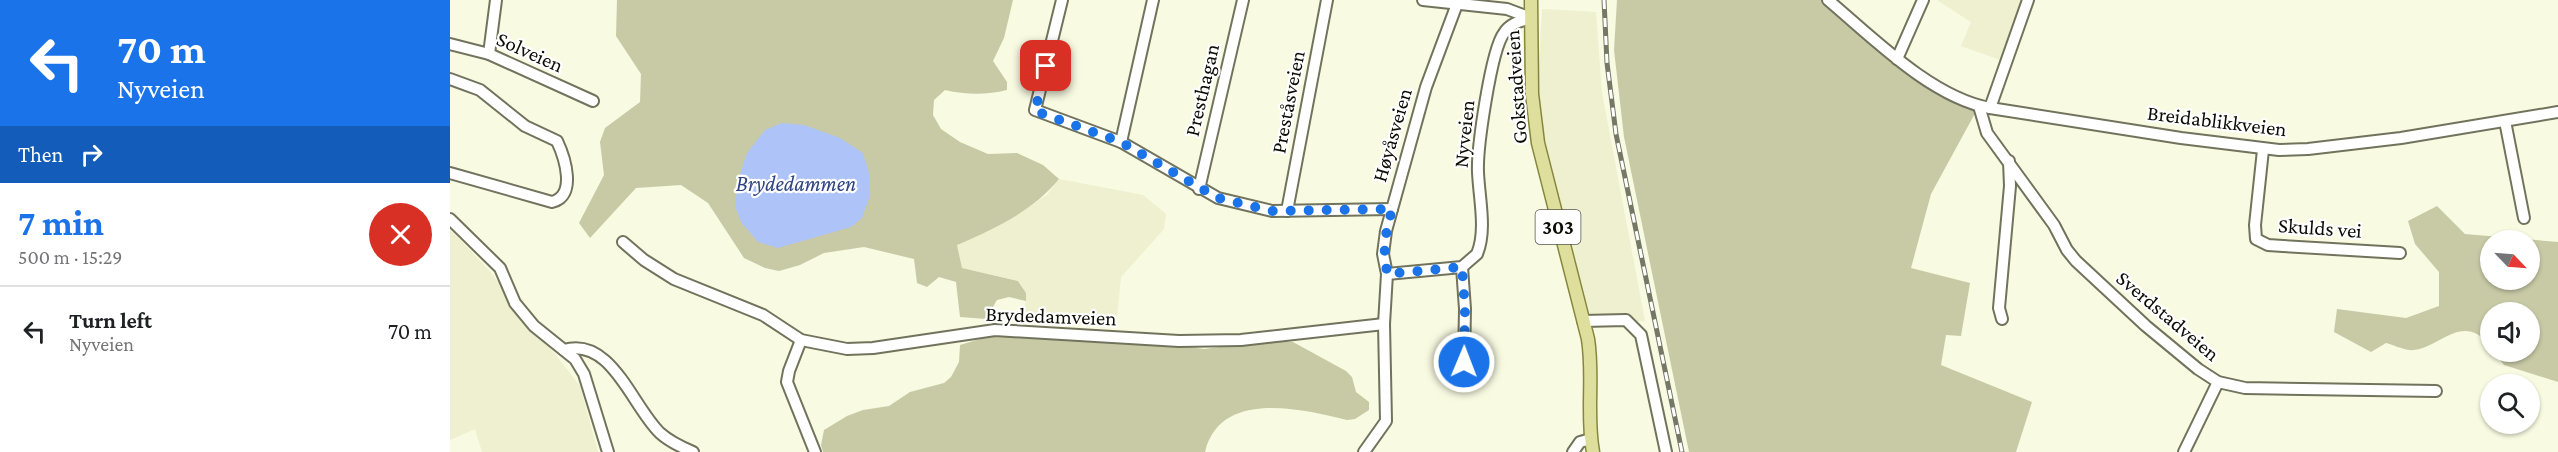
<!DOCTYPE html>
<meta charset="utf-8">
<style>
:root{--surface:#fff;--page:#f2f2f2;--text:#202124;--muted:#757577;--line:#e0e0e0;--accent:#1a73e8}
body{margin:0;font-family:"Crimson Pro",serif;background:var(--page);color:var(--text);height:100vh;display:flex;flex-direction:column;font-size:22px;white-space:nowrap}
*{box-sizing:border-box;margin:0}
p{font-size:20px;color:var(--muted)}
.icon{flex:none;width:33px;height:33px;fill:none;stroke:currentColor;stroke-width:2;stroke-linecap:round;stroke-linejoin:round}
.map{position:relative;flex:1;overflow:hidden}
.details{display:flex;flex-direction:column;background:var(--surface);width:450px}
.details>*{flex:none}
.hud{background:#1a73e8;color:#fff;overflow:hidden}
.needle{width:39px;rotate:115deg}
.tools{position:absolute;left:2030px;top:230px;display:grid;gap:12px}
.tools a{display:grid;place-items:center;width:60px;height:60px;border-radius:50%;background:var(--surface);box-shadow:0 2px 4px #0004;font-size:30px}
.pin{position:absolute;display:grid;place-items:center;width:51px;height:51px;color:#fff;margin:-26px;border-radius:12px;box-shadow:0 3px 9px #0006}
.me{position:absolute;width:66px;margin:-33px;rotate:1deg;stroke-linejoin:round;filter:drop-shadow(0 0 4px #0008)}
.turn{display:flex;align-items:center;gap:21px;height:126px;padding:0 18px;font-size:27px}
.turn .icon{width:78px;height:78px;stroke-width:2.5}
.turn b{display:block;font-size:42px;line-height:51px}
.then{display:flex;align-items:center;height:57px;padding:0 18px;background:#0003;gap:12px;font-size:22px}
.round{display:grid;place-items:center;flex:none;width:63px;height:63px;border-radius:32px;background:var(--page)}
.summary{display:flex;align-items:center;justify-content:space-between;height:102px;padding:0 18px}
h1{font-size:36px;font-weight:700;line-height:45px;color:var(--accent)}
ul{padding:0;list-style:none}
li{display:flex;align-items:center;gap:18px;height:90px;padding:0 18px;border-top:2px solid var(--line)}
li div{flex:1}
li b{display:block;font-size:22px}
li em{font-style:normal}
main{display:flex;flex:1;min-height:0}
.map>svg:first-child{display:block}
</style>
<main>
<section class="details">
<div class="hud">
<div class="turn"><svg class="icon" aria-label="left" viewBox="0 0 24 24"><path d="M17 20v-9H6M10 6l-5 5 5 5"/></svg><div><b>70 m</b>Nyveien</div></div>
<div class="then">Then<svg class="icon" aria-label="right" viewBox="0 0 24 24"><path d="M7 20v-9h11M14 6l5 5-5 5"/></svg></div>
</div>
<div class="summary"><div><h1>7 min</h1><p>500 m · 15:29</p></div><a class="round" style="background:#d93025;color:#fff"><svg class="icon" aria-label="close" viewBox="0 0 24 24"><path d="M6 6l12 12M18 6L6 18"/></svg></a></div>
<ul>
<li><svg class="icon" aria-label="left" viewBox="0 0 24 24"><path d="M17 20v-9H6M10 6l-5 5 5 5"/></svg><div><b>Turn left</b><p>Nyveien</p></div><em>70 m</em></li>
</ul>
</section>
<div class="map">
<svg width="2108" height="452" viewBox="0 0 2108 452">
<rect width="100%" height="100%" fill="#f8fae1"/>
<g fill="#eef0cf">
<path d="M1487 0H1579L1556 62 1511 46 1521 22Z"/>
<path d="M1092 9 1146 12 1152 93 1195 321 1143 325 1096 153 1088 85Z"/>
<path d="M609 179 693 195 716 214 714 229 671 277 666 326 574 321 576 293 569 281 512 268 507 245 549 226 597 195Z"/>
<path d="M0 229 38 269 130 386 148 452H32L25 429 0 440Z"/>
</g>
<g fill="#c8caa6" fill-rule="evenodd">
<path d="M167 0H563L554 38 543 61 557 82V90C536 95 517 95 495 90L484 100 483 115 491 129 510 142 538 154 567 153 593 165 609 179C583 211 544 229 507 245L512 268 568 281 576 293V301L559 297 547 300 536 319 510 317 506 282 489 277 477 287 467 283 464 259 414 247 374 253 350 265 329 271 315 268 294 258 258 203 231 185 186 188 140 238 129 223 154 175 150 142 155 128 190 102 191 74 166 36Z"/>
<path d="M1167 0H1378L1447 59 1529 106 1481 194 1461 268 1520 283 1511 336 1496 335 1491 365 1582 402 1566 452H1239L1174 137 1164 50Z"/>
<path d="M1987 206 2015 234 2108 242V382L2054 365 2044 351H2079V312H2040V346C2011 309 1987 353 1959 350 1952 349 1943 345 1936 343L1921 352 1884 332 1887 309 1956 318 1989 306V272L1965 244 1958 221ZM2040 240H2079V279H2040Z"/>
<path d="M543 335 709 343 754 349 826 340 843 342 896 371 902 377 906 392 919 402V410L905 419 897 420C852 409 770 389 755 452H373L371 445 374 430 397 416 413 410 439 406 460 392 494 383 501 377 509 362 510 345Z"/>
</g>
<path fill="#aec3f8" d="M332 123 354 125 390 138 413 153 420 176 419 198 412 218 401 227 328 248 308 242 291 222 285 206 289 177 297 153 315 130Z"/>
<g fill="none" stroke-linecap="round" stroke-linejoin="round">
<defs>
<g id="minor">
<path d="M612 0 585 110 671 142 768 198 822 211 942 209"/>
<path d="M973 0 1057 9 1081 18"/>
<path d="M1378 0C1422 37 1482 98 1540 108L1731 138 1829 150 1858 149 1951 138 2108 112"/>
<path d="M0 44 39 54 143 101"/>
<path d="M39 54 46 0"/>
<path d="M1447 59 1473 0"/>
<path d="M0 79 30 90 75 126 107 141C115 158 127 196 102 202L0 173"/>
<path d="M1529 106 1537 133 1604 225 1617 250 1626 261 1696 326 1748 369 1768 382 1795 388 1986 391"/>
<path d="M1540 108 1578 0"/>
<path d="M2055 121 2074 218"/>
<path d="M671 142 703 0"/>
<path d="M1813 150 1805 225 1806 239 1818 245 1833 246 1950 253"/>
<path d="M749 189 793 0"/>
<path d="M837 211 877 0"/>
<path d="M0 219 50 268 65 303 84 326 125 359 134 374 158 452"/>
<path d="M173 242 194 260 224 279 313 315 351 340 397 349 423 348 545 330 729 341 791 340 934 324"/>
<path d="M1012 267 1015 309 1014 362"/>
<path d="M937 274 1012 267 1027 254C1037 230 1029 198 1028 172 1027 148 1041 50 1054 33 1060 23 1071 21 1081 18"/>
<path d="M1552 319 1549 308 1560 186 1559 161"/>
<path d="M1133 321 1176 320 1191 335 1216 452"/>
<path d="M351 340 339 371 337 382 365 452"/>
<path d="M114 350C161 336 182 406 210 433 220 442 231 447 243 452"/>
<path d="M914 452 936 421 934 324 937 274 933 254 936 231 976 87 1007 4"/>
<path d="M1123 452 1130 442 1141 439"/>
<path d="M1734 452 1768 382"/>
</g>
<path id="major" d="M1081 0 1082 94 1088 143 1138 339C1144 377 1136 415 1143 452"/>
</defs>
<use href="#minor" stroke="#72735d" stroke-width="14"/>
<use href="#major" stroke="#86873e" stroke-width="15"/>
<use href="#minor" stroke="#fff" stroke-width="10"/>
<use href="#major" stroke="#dedf9d" stroke-width="12"/>
<defs>
<path id="rail" d="M1154 0 1157 63 1166 134 1232 452"/>
</defs>
<use href="#rail" stroke="#757767" stroke-width="5"/>
<use href="#rail" stroke="#fff" stroke-width="3" stroke-dasharray="9" stroke-linecap="butt"/>
</g>
<g fill="none" stroke-linecap="round" stroke-linejoin="round">
<path stroke="#1a73e8" stroke-width="10" stroke-dasharray="0 18" d="M596 66 585 111 671 142 768 198 822 211 942 209 934 243 937 274 1012 267 1015 309 1014 362"/>
</g>
<g text-anchor="middle" dominant-baseline="central" stroke-width="4.5" stroke-linejoin="round" paint-order="stroke">
<rect fill="#fff" stroke="#555650" stroke-width="1.5" x="1085.5" y="210" width="45" height="34" rx="4.5"/>
<g font-size="20" font-weight="bold" fill="#0c0d05">
<text x="1108" y="227">303</text>
</g>
<g font-size="21" fill="#0c0d05" stroke="#fff">
<text transform="translate(80 52) rotate(24)">Solveien</text>
<text transform="translate(1066 87) rotate(-94)">Gokstadveien</text>
<text transform="translate(752 90) rotate(-77)">Presthagan</text>
<text transform="translate(838 102) rotate(-79)">Preståsveien</text>
<text transform="translate(1767 121) rotate(7)">Breidablikkveien</text>
<text transform="translate(1014 134) rotate(-84)">Nyveien</text>
<text transform="translate(942 135) rotate(-74)">Høyåsveien</text>
<text transform="translate(1870 228) rotate(4)">Skulds vei</text>
<text transform="translate(601 316) rotate(2)">Brydedamveien</text>
<text transform="translate(1718 316) rotate(40)">Sverdstadveien</text>
</g>
<g font-size="22" font-style="italic" fill="#2e4382" stroke="#fff">
<text x="346" y="183">Brydedammen</text>
</g>
</g>
</svg>
<div class="tools">
<a><svg class="needle" viewBox="-14 -14 28 28"><path d="M0-13l5 13h-10z" fill="#e53935"/><path d="M0 13l5-13h-10z" fill="#757577"/></svg></a>
<a><svg class="icon" aria-label="sound" viewBox="0 0 24 24"><path d="M4 9h4l5-4v14l-5-4H4zM17 9q2 3 0 6"/></svg></a>
<a><svg class="icon" aria-label="search" viewBox="0 0 24 24"><circle cx="10" cy="10" r="6"/><path d="M15 15l6 6"/></svg></a>
</div>
<div class="pin" style="left:596px;top:66px;background:#d93025"><svg class="icon" aria-label="arrive" viewBox="0 0 24 24"><path d="M6 21V4h12l-3 4 3 4H6"/></svg></div>
<svg class="me" style="left:1014px;top:362px" viewBox="-20 -20 40 40"><circle r="17" fill="#1a73e8" stroke="#fff" stroke-width="3"/><path d="M0-11L8 9 0 5-8 9z" fill="#fff"/></svg>
</div>
</main>
